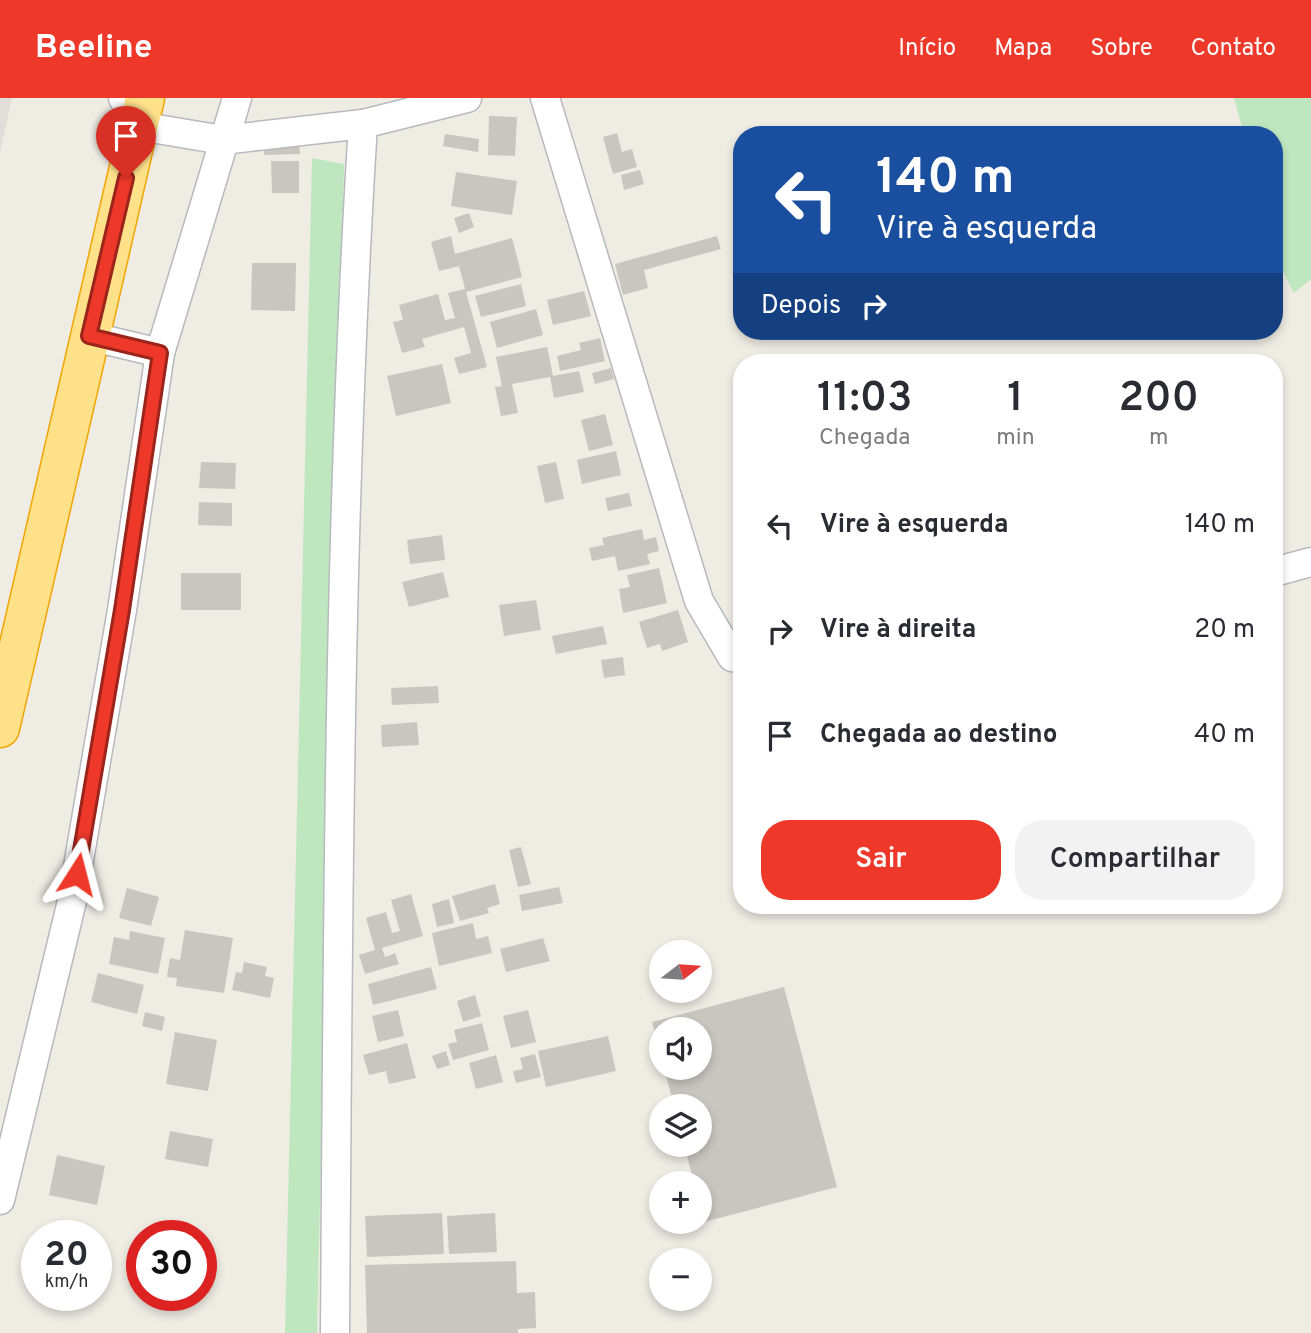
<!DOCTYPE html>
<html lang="pt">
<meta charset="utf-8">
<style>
:root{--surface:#fff;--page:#f2f2f3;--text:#2b2b33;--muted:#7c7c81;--accent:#ee382a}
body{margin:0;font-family:Overpass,sans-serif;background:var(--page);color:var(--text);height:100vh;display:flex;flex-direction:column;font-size:26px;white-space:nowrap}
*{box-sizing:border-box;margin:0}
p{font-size:23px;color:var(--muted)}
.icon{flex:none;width:38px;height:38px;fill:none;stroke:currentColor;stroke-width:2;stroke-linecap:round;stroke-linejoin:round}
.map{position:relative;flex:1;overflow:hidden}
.panel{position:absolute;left:733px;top:256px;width:550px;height:560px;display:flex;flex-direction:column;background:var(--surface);border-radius:28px;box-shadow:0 4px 10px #0003}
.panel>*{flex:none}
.banner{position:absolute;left:733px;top:28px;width:550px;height:214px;border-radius:28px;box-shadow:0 4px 10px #0003;background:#1a4fa0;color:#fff;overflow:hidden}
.needle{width:46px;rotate:73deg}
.controls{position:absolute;left:649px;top:842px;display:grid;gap:14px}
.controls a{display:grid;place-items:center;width:63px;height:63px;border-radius:50%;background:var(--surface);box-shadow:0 4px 10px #0003;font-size:35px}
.speed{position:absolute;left:21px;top:1122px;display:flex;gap:14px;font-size:35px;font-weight:700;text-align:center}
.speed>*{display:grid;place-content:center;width:91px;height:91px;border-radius:50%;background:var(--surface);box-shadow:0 4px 10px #0003;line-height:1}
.speed small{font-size:18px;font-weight:400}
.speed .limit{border:10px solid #d22;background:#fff;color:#111}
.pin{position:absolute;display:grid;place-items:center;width:60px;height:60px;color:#fff;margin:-72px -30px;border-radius:50% 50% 50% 0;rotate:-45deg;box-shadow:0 0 7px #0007}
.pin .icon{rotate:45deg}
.me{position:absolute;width:77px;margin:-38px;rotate:9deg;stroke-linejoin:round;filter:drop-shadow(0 0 5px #0008)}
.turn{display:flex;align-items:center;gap:24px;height:147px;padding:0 28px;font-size:32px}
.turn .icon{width:91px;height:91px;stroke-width:2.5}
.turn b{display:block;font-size:49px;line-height:60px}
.then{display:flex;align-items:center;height:66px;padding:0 28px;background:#0003;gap:14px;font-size:26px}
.eta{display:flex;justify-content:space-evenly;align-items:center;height:119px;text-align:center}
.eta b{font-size:42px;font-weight:600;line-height:49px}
.action{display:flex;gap:14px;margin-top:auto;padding:14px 28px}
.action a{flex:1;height:80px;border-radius:28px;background:var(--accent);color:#fff;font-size:28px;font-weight:600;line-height:80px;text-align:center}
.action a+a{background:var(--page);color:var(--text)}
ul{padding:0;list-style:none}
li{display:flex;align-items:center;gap:21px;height:105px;padding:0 28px}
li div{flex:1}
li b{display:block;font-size:26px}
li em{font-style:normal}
header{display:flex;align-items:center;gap:42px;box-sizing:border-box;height:98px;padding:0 35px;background:var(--accent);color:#fff}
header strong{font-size:33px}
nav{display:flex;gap:38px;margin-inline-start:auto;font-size:24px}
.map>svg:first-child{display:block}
</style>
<header>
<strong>Beeline</strong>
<nav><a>Início</a><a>Mapa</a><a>Sobre</a><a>Contato</a></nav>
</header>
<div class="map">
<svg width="1311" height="1235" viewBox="0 0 1311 1235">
<rect width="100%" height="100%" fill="#eeece3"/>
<path fill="#dfded8" d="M0 0H12L0 55Z"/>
<g fill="#bfe7bf">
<path d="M1234 0H1311V181L1294 195 1274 157V37H1244Z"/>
<path d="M312 60 344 66 317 1235H285Z"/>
</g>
<g fill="#c9c6c0">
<path d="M489 18 517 19 515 58 488 57Z"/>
<path d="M617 35 622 54 632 51 637 69 613 76 603 39Z"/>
<path d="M445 36 479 41 478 54 443 48Z"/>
<path d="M264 46H299L300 56 264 57Z"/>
<path d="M271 63H299V95H272Z"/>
<path d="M640 72 644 86 624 92 621 77Z"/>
<path d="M456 74 517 83 512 117 451 108Z"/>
<path d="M469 115 474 129 459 135 454 120Z"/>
<path d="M451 138 455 156 512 140 522 179 466 194 487 269 459 276 454 260 471 255 464 229 422 241 425 249 402 255 393 224 403 222 399 207 438 196 445 222 455 220 448 195 465 191 459 168 439 173 431 144Z"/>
<path d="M717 138 721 151 644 172 648 190 623 197 615 166Z"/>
<path d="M252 165H296L295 213 251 212Z"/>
<path d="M521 186 526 208 481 219 475 198Z"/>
<path d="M584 193 591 218 553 227 547 202Z"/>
<path d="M536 211 543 237 497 250 490 224Z"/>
<path d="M600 240 605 263 560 273 557 258 581 252 579 245Z"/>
<path d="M547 249 553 278 579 273 584 294 554 300 550 279 512 286 518 315 501 318 495 289 502 288 496 259Z"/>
<path d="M442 266 451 305 396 318 387 278Z"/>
<path d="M611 270 614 281 595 286 592 275Z"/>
<path d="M605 316 613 347 589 353 581 322Z"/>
<path d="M616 353 621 377 582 386 577 362Z"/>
<path d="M201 364 236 365 235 391 199 390Z"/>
<path d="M556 364 564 401 545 405 537 368Z"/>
<path d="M629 395 632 408 608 413 605 400Z"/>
<path d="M199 404 232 405V428L198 427Z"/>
<path d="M642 431 644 442 656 439 659 453 647 456 650 466 618 473 615 458 592 463 589 450 604 447 602 440Z"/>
<path d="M442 437 445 462 410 466 407 442Z"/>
<path d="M659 470 667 505 623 515 619 491 630 489 627 477Z"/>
<path d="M443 474 449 499 409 509 402 484Z"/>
<rect x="181" y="475" width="60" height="37"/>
<path d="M536 502 541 532 504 538 499 507Z"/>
<path d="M678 512 688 544 662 553 660 546 647 550 639 524Z"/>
<path d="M603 528 607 546 556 556 552 538Z"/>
<path d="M623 559 625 577 604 580 601 562Z"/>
<path d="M438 588 439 605 392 607 391 590Z"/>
<path d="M417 624 419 647 382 649 381 627Z"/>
<path d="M521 749 531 786 518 789 509 752Z"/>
<path d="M495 786 500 806 487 810 489 815 460 823 452 798Z"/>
<path d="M559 789 563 805 522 813 519 797Z"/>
<path d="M127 790 159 799 151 828 119 820Z"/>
<path d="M411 796 423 838 382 850 385 859 395 855 399 866 365 876 359 857 375 852 366 820 386 814 392 835 400 833 391 802Z"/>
<path d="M449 801 454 825 437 829 432 806Z"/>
<path d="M473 825 476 841 488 838 492 855 439 868 432 835Z"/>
<path d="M185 832 233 840 224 895 176 888 177 880 167 879 170 860 180 862Z"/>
<path d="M130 833 165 840 158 876 109 866 114 839 129 842Z"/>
<path d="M543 840 550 863 506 874 500 851Z"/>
<path d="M244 864 267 869 265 878 274 880 270 900 232 892 236 874 242 875Z"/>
<path d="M431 869 437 891 373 907 368 886Z"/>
<path d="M98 875 144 887 137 916 91 904Z"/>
<path d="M784 889 837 1089 704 1124 700 1085H694L684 1046H700V1008H674L664 970H700V931H662L661 956 652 924Z"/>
<path d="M475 897 481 918 463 924 457 903Z"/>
<path d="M398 912 404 938 378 944 372 918Z"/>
<path d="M528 912 536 944 511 950 503 918Z"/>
<path d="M145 914 165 919 162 933 142 928Z"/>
<path d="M482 925 489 952 453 962 448 946 457 944 454 932Z"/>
<path d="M175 934 217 942 208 993 166 986Z"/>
<path d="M608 938 616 973 546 989 538 953Z"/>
<path d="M407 945 416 980 389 986 386 973 369 977 363 957Z"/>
<path d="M446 953 450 967 437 971 432 958Z"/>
<path d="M535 956 541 979 516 985 513 973 523 971 520 960Z"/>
<path d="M496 957 503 984 476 991 469 965Z"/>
<path d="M170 1033 213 1041 208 1069 165 1061Z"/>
<path d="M57 1057 105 1068 97 1107 49 1097Z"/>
<path d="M442 1115 444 1156 367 1159 365 1118Z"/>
<path d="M495 1115 497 1154 449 1156 447 1118Z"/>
<path d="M516 1163 517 1195 535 1194 536 1230 518 1231V1235H367L365 1167Z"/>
</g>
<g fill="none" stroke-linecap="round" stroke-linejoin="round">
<defs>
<g id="minor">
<path d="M123 0 139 28 223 42 363 26 467 0"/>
<path d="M545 0 699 503 732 559 742 561"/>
<path d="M89 238 160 255"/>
<path d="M1274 474 1311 464"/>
<path d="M0 1102 72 803 122 512 160 255 237 0"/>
<path d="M335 1235C338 832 338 428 363 26"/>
</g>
<path id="highway" d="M0 630 145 0"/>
</defs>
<use href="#minor" stroke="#b6b9be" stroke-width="31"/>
<use href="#highway" stroke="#f2a500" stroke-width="41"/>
<use href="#minor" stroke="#fff" stroke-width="28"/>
<use href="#highway" stroke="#ffe18a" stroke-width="38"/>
</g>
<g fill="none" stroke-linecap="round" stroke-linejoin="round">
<defs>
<path id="route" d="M77 776 122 512 160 255 89 238 126 80"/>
</defs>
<use href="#route" stroke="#9b241b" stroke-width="18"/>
<use href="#route" stroke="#ee382a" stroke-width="12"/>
</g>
</svg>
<div class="controls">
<a><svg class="needle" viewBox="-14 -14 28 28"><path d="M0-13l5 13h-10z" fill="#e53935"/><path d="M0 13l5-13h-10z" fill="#7c7c81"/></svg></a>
<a><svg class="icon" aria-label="sound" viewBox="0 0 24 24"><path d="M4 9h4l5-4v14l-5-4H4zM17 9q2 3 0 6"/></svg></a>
<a><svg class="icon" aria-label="layers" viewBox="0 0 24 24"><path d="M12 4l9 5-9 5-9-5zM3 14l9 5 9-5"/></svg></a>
<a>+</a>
<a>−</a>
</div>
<div class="speed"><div>20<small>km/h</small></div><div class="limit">30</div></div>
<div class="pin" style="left:126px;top:80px;background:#d93025"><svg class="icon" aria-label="arrive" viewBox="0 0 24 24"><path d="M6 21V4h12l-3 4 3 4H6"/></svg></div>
<svg class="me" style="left:77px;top:776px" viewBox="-20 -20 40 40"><path d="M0-17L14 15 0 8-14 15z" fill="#ee382a" stroke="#fff" stroke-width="4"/></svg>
<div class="banner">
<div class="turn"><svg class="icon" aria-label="left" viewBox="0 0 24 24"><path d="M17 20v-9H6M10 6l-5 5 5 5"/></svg><div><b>140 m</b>Vire à esquerda</div></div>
<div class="then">Depois<svg class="icon" aria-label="right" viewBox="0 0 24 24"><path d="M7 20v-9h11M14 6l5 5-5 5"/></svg></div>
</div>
<section class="panel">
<div class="eta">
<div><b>11:03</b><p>Chegada</p></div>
<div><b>1</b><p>min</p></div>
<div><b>200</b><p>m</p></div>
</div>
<ul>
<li><svg class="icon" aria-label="left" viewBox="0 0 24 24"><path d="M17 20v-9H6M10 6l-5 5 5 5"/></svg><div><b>Vire à esquerda</b></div><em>140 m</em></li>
<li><svg class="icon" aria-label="right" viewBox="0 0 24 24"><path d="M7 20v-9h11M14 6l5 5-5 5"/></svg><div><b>Vire à direita</b></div><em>20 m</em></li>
<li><svg class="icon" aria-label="arrive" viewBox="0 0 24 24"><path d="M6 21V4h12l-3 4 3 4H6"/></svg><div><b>Chegada ao destino</b></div><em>40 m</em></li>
</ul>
<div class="action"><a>Sair</a><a>Compartilhar</a></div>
</section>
</div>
